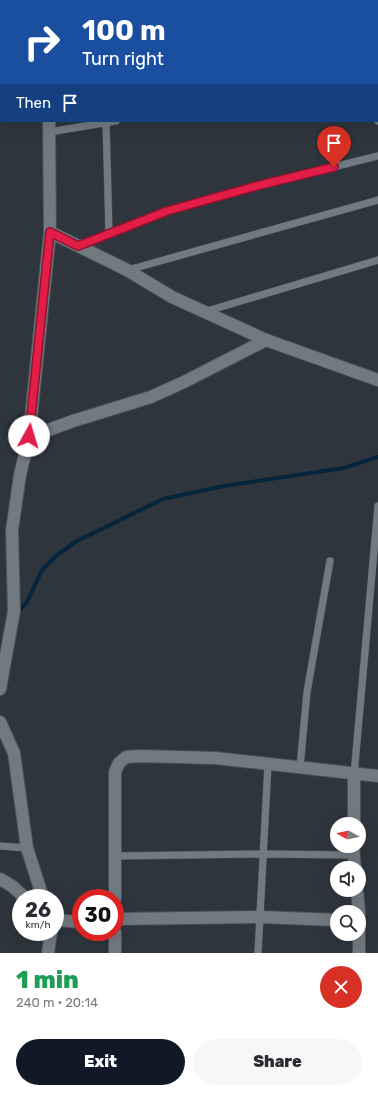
<!DOCTYPE html>
<meta charset="utf-8">
<style>
:root{--surface:#fff;--page:#f7f7f7;--text:#2b2b33;--muted:#7c7c81;--accent:#111827}
body{margin:0;font-family:Rubik,sans-serif;background:var(--page);color:var(--text);height:100vh;display:flex;flex-direction:column;font-size:15px;white-space:nowrap}
*{box-sizing:border-box;margin:0}
p{font-size:13px;color:var(--muted)}
.icon{flex:none;width:22px;height:22px;fill:none;stroke:currentColor;stroke-width:2;stroke-linecap:round;stroke-linejoin:round}
.map{position:relative;height:953px;overflow:hidden}
.details{display:flex;flex-direction:column;background:var(--surface);flex:1}
.details>*{flex:none}
.guide{position:absolute;left:0px;top:0px;width:378px;height:122px;box-shadow:0 4px 16px #0002;background:#1a4fa0;color:#fff;overflow:hidden}
.needle{width:26px;rotate:278deg}
.tools{position:absolute;left:330px;top:817px;display:grid;gap:8px}
.tools a{display:grid;place-items:center;width:36px;height:36px;border-radius:50%;background:var(--surface);box-shadow:0 4px 16px #0002;font-size:20px}
.speed{position:absolute;left:12px;top:889px;display:flex;gap:8px;font-size:20px;font-weight:700;text-align:center}
.speed>*{display:grid;place-content:center;width:52px;height:52px;border-radius:50%;background:var(--surface);box-shadow:0 4px 16px #0002;line-height:1}
.speed small{font-size:10px;font-weight:400}
.speed .limit{border:6px solid #d22;background:#fff;color:#111}
.pin{position:absolute;display:grid;place-items:center;width:34px;height:34px;color:#fff;margin:-41px -17px;border-radius:50% 50% 50% 0;rotate:-45deg;box-shadow:0 0 4px #0007}
.pin .icon{rotate:45deg}
.me{position:absolute;width:44px;margin:-22px;rotate:6deg;stroke-linejoin:round;filter:drop-shadow(0 0 3px #0008)}
.turn{display:flex;align-items:center;gap:14px;height:84px;padding:0 16px;font-size:18px}
.turn .icon{width:52px;height:52px;stroke-width:2.5}
.turn b{display:block;font-size:28px;line-height:34px}
.then{display:flex;align-items:center;height:38px;padding:0 16px;background:#0003;gap:8px;font-size:15px}
.round{display:grid;place-items:center;flex:none;width:42px;height:42px;border-radius:21px;background:var(--page)}
.overview{display:flex;align-items:center;justify-content:space-between;height:68px;padding:0 16px}
h1{font-size:24px;font-weight:800;line-height:30px;color:#1e9e55}
.primary-button{display:flex;gap:8px;margin-top:auto;padding:8px 16px}
.primary-button a{flex:1;height:46px;border-radius:24px;background:var(--accent);color:#fff;font-size:16px;font-weight:800;line-height:46px;text-align:center}
.primary-button a+a{background:var(--page);color:var(--text)}
.map>svg:first-child{display:block}
</style>
<div class="map">
<svg width="378" height="953" viewBox="0 0 378 953">
<rect width="100%" height="100%" fill="#2e353c"/>
<g fill="none" stroke-linecap="round" stroke-linejoin="round">
<path stroke="#05243d" stroke-width="4" d="M17 613 27 602 42 570 57 555 77 541 163 499 224 486 344 468 378 457"/>
<defs>
<g id="lane">
<path d="M377 36H378"/>
<path d="M377 117 378 121"/>
<path d="M106 121 109 233"/>
<path d="M49 132 116 121"/>
<path d="M78 246 167 211 261 185 378 156"/>
<path d="M128 270 378 200"/>
<path d="M204 312 378 260"/>
<path d="M300 767 307 692 330 561"/>
<path d="M354 775 378 506"/>
<path d="M0 846 27 848"/>
<path d="M115 856 264 854 353 855"/>
<path d="M258 953 268 764"/>
</g>
<g id="street">
<path d="M42 0 43 1"/>
<path d="M50 232 127 270 172 297 266 340 378 380"/>
<path d="M29 437 73 421 151 397 184 382 266 340"/>
<path d="M0 689 14 611 12 530 20 475 29 437 50 232 49 121"/>
<path d="M0 722 14 753 27 848 43 898"/>
<path d="M354 824V775"/>
<path d="M353 846 355 868"/>
<path d="M0 879 12 886 25 898"/>
<path d="M357 890 359 912"/>
<path d="M115 898V772L119 763 126 757 140 756 215 758 378 776"/>
<path d="M115 919 261 917 337 920"/>
<path d="M55 920 81 922"/>
<path d="M48 953 51 932"/>
<path d="M115 953V932"/>
<path d="M359 953V913"/>
</g>
</defs>
<use href="#lane" stroke="#4b5257" stroke-width="8"/>
<use href="#street" stroke="#4b5257" stroke-width="14"/>
<use href="#lane" stroke="#727a81" stroke-width="7"/>
<use href="#street" stroke="#727a81" stroke-width="12"/>
</g>
<g fill="none" stroke-linecap="round" stroke-linejoin="round">
<defs>
<path id="route" d="M29 436 50 232 78 246 167 211 260 185 334 167"/>
</defs>
<use href="#route" stroke="#92132f" stroke-width="10"/>
<use href="#route" stroke="#e11d48" stroke-width="7"/>
</g>
</svg>
<div class="tools">
<a><svg class="needle" viewBox="-14 -14 28 28"><path d="M0-13l5 13h-10z" fill="#e53935"/><path d="M0 13l5-13h-10z" fill="#7c7c81"/></svg></a>
<a><svg class="icon" aria-label="sound" viewBox="0 0 24 24"><path d="M4 9h4l5-4v14l-5-4H4zM17 9q2 3 0 6"/></svg></a>
<a><svg class="icon" aria-label="search" viewBox="0 0 24 24"><circle cx="10" cy="10" r="6"/><path d="M15 15l6 6"/></svg></a>
</div>
<div class="speed"><div>26<small>km/h</small></div><div class="limit">30</div></div>
<div class="pin" style="left:334px;top:167px;background:#d93025"><svg class="icon" aria-label="arrive" viewBox="0 0 24 24"><path d="M6 21V4h12l-3 4 3 4H6"/></svg></div>
<svg class="me" style="left:29px;top:436px" viewBox="-20 -20 40 40"><circle r="19" fill="#fff"/><path d="M0-13L10 11 0 6-10 11z" fill="#e11d48"/></svg>
<div class="guide">
<div class="turn"><svg class="icon" aria-label="right" viewBox="0 0 24 24"><path d="M7 20v-9h11M14 6l5 5-5 5"/></svg><div><b>100 m</b>Turn right</div></div>
<div class="then">Then<svg class="icon" aria-label="arrive" viewBox="0 0 24 24"><path d="M6 21V4h12l-3 4 3 4H6"/></svg></div>
</div>
</div>
<section class="details">
<div class="overview"><div><h1>1 min</h1><p>240 m · 20:14</p></div><a class="round" style="background:#d93025;color:#fff"><svg class="icon" aria-label="close" viewBox="0 0 24 24"><path d="M6 6l12 12M18 6L6 18"/></svg></a></div>
<div class="primary-button"><a>Exit</a><a>Share</a></div>
</section>
